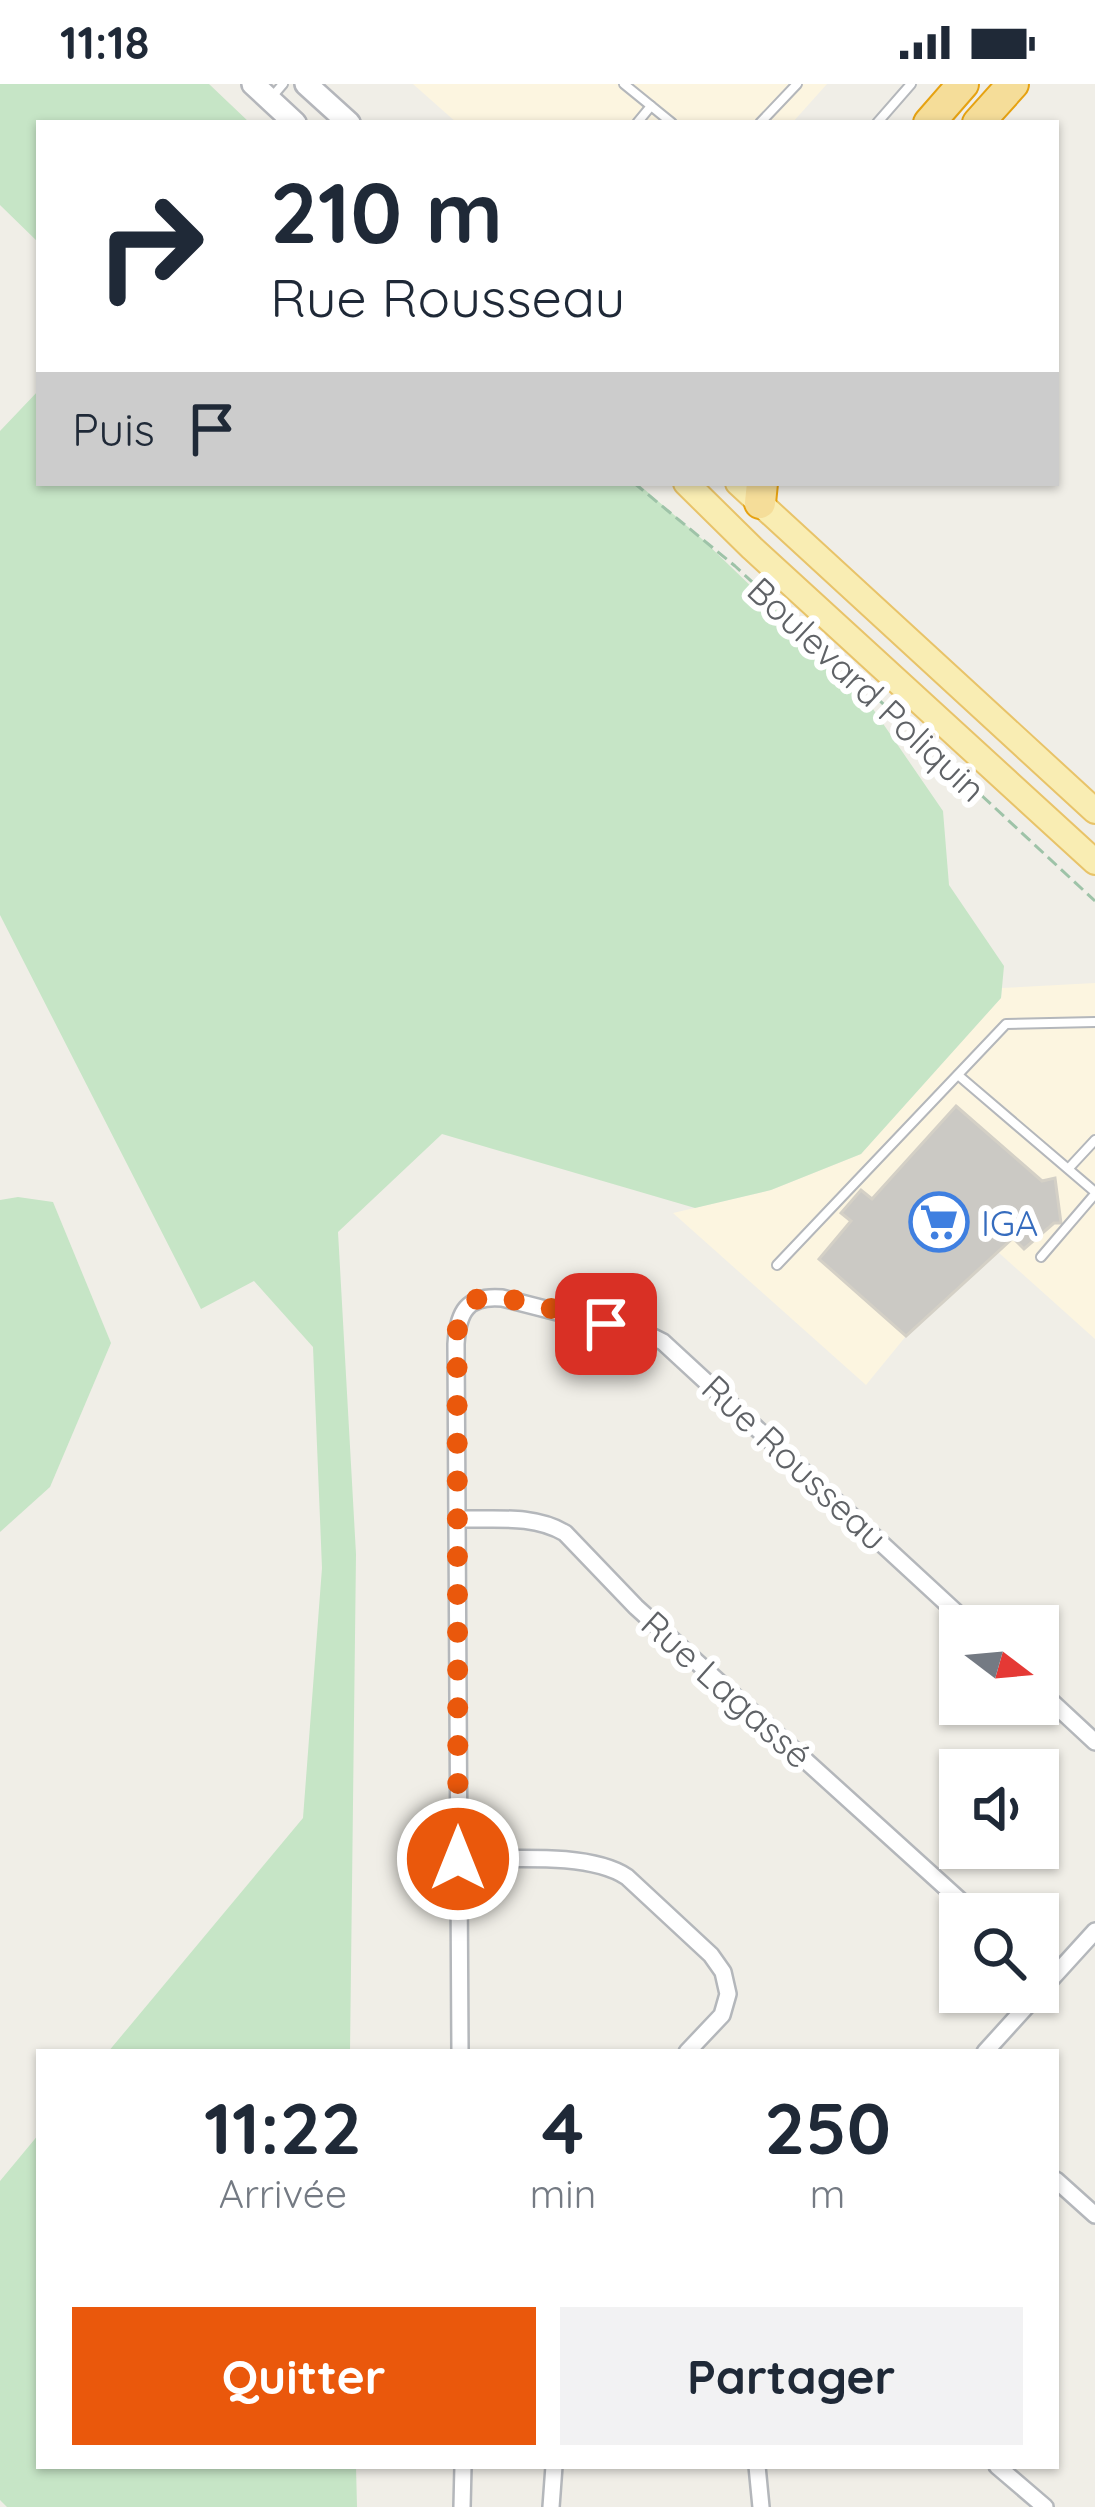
<!DOCTYPE html>
<html lang="fr">
<meta charset="utf-8">
<style>
:root{--surface:#fff;--page:#f2f2f3;--text:#1f2937;--muted:#747a83;--accent:#ea580c}
body{margin:0;font-family:Quicksand,sans-serif;background:var(--page);color:var(--text);height:100vh;display:flex;flex-direction:column;font-size:45px;white-space:nowrap}
*{box-sizing:border-box;margin:0}
p{font-size:39px;color:var(--muted)}
.icon{flex:none;width:66px;height:66px;fill:none;stroke:currentColor;stroke-width:2;stroke-linecap:round;stroke-linejoin:round}
.map{position:relative;flex:1;overflow:hidden}
.sheet{position:absolute;left:36px;top:1965px;width:1023px;height:420px;display:flex;flex-direction:column;background:var(--surface);border-radius:0px;box-shadow:0 3px 9px #0004}
.sheet>*{flex:none}
.guide{position:absolute;left:36px;top:36px;width:1023px;height:366px;border-radius:0px;box-shadow:0 3px 9px #0004;background:#fff;color:var(--text);overflow:hidden}
.needle{width:78px;rotate:106deg}
.fabs{position:absolute;left:939px;top:1521px;display:grid;gap:24px}
.fabs a{display:grid;place-items:center;width:120px;height:120px;border-radius:0px;background:var(--surface);box-shadow:0 3px 9px #0004;font-size:60px}
.pin{position:absolute;display:grid;place-items:center;width:102px;height:102px;color:#fff;margin:-51px;border-radius:24px;box-shadow:0 6px 18px #0006}
.me{position:absolute;width:132px;margin:-66px;rotate:0deg;stroke-linejoin:round;filter:drop-shadow(0 0 9px #0008)}
.turn{display:flex;align-items:center;gap:42px;height:252px;padding:0 36px;font-size:54px}
.turn .icon{width:156px;height:156px;stroke-width:2.5}
.turn b{display:block;font-size:84px;line-height:102px}
.then{display:flex;align-items:center;height:114px;padding:0 36px;background:#0003;gap:24px;font-size:45px}
.eta{display:flex;justify-content:space-evenly;align-items:center;height:204px;text-align:center}
.eta b{font-size:72px;font-weight:700;line-height:84px}
.action{display:flex;gap:24px;margin-top:auto;padding:24px 36px}
.action a{flex:1;height:138px;border-radius:0px;background:var(--accent);color:#fff;font-size:48px;font-weight:700;line-height:138px;text-align:center}
.action a+a{background:var(--page);color:var(--text)}
.status{display:flex;justify-content:space-between;align-items:center;height:84px;padding:0 60px;background:var(--surface);direction:ltr}
.status svg{height:33px;fill:currentColor}
.map>svg:first-child{display:block}
</style>
<div class="status"><b>11:18</b><svg viewBox="0 0 49 12"><path d="M0 12V9h3v3zM5 12V6h3v6zM10 12V3h3v9zM15 12V0h3v12zM26 1h20v11H26zM47 4h2v5h-2z"/></svg></div>
<div class="map">
<svg width="1095" height="2423" viewBox="0 0 1095 2423">
<rect width="100%" height="100%" fill="#f0eee7"/>
<g fill="#fcf5e0">
<path d="M413 0H827L792 39H457Z"/>
<path d="M1095 899V1255L998 1168 906 1252 866 1301 673 1129 771 1106 861 1070 1001 914 1002 904Z"/>
</g>
<g fill="#c6e5c6">
<path d="M0 0H209L250 39H39V159L0 121Z"/>
<path d="M39 306V399H637L702 455 862 609 943 727 949 801 1004 882 1001 914 861 1070 771 1106 695 1124 442 1050 338 1148 356 1470 350 1968H108L303 1734 322 1484 313 1263 254 1197 201 1225 0 831V347Z"/>
<path d="M18 1113 53 1118 111 1259 50 1403 0 1448V1116Z"/>
<path d="M39 2050V2382H356L357 2423H7L0 2416V2097Z"/>
</g>
<path fill="#cbc9c4" stroke="#d4d0c6" stroke-width="3" d="M956 1022 1042 1097 1055 1094 1061 1139H1054L1024 1165 1013 1154 906 1252 819 1175 851 1137 841 1129 861 1106 872 1115Z"/>
<g fill="none" stroke-linecap="round" stroke-linejoin="round">
<defs>
<g id="lane">
<path d="M624 0 672 39"/>
<path d="M271 14 283 0"/>
<path d="M637 39 651 22"/>
<path d="M760 39 797 0"/>
<path d="M877 39 911 0"/>
<path d="M958 991 1095 1108"/>
<path d="M1069 1084 1095 1056"/>
<path d="M1041 1173 1095 1110"/>
<path d="M777 1181 1006 940 1095 938"/>
</g>
<g id="street">
<path d="M458 1435C494 1436 533 1430 565 1449L636 1523 975 1830"/>
<path d="M1038 1605 1095 1658"/>
<path d="M458 1775C505 1776 588 1767 627 1793L711 1871 723 1888 728 1910 722 1931 687 1968"/>
<path d="M460 1968 456 1260C458 1228 467 1211 502 1214L651 1252 663 1258 971 1542"/>
<path d="M985 1968 1095 1847"/>
<path d="M1056 2096 1095 2131"/>
<path d="M757 2382 761 2423"/>
<path d="M997 2382 1045 2423"/>
<path d="M462 2423 463 2382"/>
<path d="M551 2423 554 2382"/>
</g>
<g id="secondary">
<path d="M253 0 295 39"/>
<path d="M306 0 349 39"/>
</g>
<g id="primary">
<path d="M686 399 752 464 1095 778"/>
<path d="M738 399 1095 727"/>
</g>
<g id="highway">
<path d="M929 39 963 0"/>
<path d="M978 39 1013 0"/>
<path d="M760 419 762 399"/>
</g>
</defs>
<use href="#lane" stroke="#b4b7bb" stroke-width="12"/>
<use href="#street" stroke="#b4b7bb" stroke-width="20"/>
<use href="#secondary" stroke="#b4b6bb" stroke-width="26"/>
<use href="#primary" stroke="#e8c369" stroke-width="28"/>
<use href="#highway" stroke="#e6a211" stroke-width="34"/>
<path stroke="#9ec3a8" stroke-width="3" stroke-dasharray="12 6" stroke-linecap="butt" d="M634 399 735 482 1095 817"/>
<use href="#lane" stroke="#fff" stroke-width="8"/>
<use href="#street" stroke="#fff" stroke-width="15"/>
<use href="#secondary" stroke="#fff" stroke-width="21"/>
<use href="#primary" stroke="#f9edb3" stroke-width="24"/>
<use href="#highway" stroke="#f5dd99" stroke-width="30"/>
</g>
<g fill="none" stroke-linecap="round" stroke-linejoin="round">
<path stroke="#ea580c" stroke-width="21" stroke-dasharray="0 37.8" d="M458 1775 457 1247C461 1235 463 1222 475 1216 497 1205 579 1233 606 1240"/>
</g>
<defs>
<symbol id="supermarket-ring" viewBox="-11 -11 22 22"><circle r="9.5" fill="#fff" stroke="#3f7fe0" stroke-width="1.5"/><path d="M-6-5.5h2.5l.6 2H6L4.5 2H-2.5L-4.4-4H-6ZM-1.5 3.2a1.3 1.3 0 1 0 .1 0ZM3 3.2a1.3 1.3 0 1 0 .1 0Z" fill="#3f7fe0"/></symbol>
</defs>
<g fill-rule="evenodd">
<use href="#supermarket-ring" x="906" y="1105" width="66" height="66"/>
</g>
<g text-anchor="middle" dominant-baseline="central" stroke-width="12" stroke-linejoin="round" paint-order="stroke">
<g font-size="36" fill="#5f6266" stroke="#fff">
<text transform="translate(867 605) rotate(43)">Boulevard Poliquin</text>
<text transform="translate(795 1378) rotate(43)">Rue Rousseau</text>
<text transform="translate(727 1605) rotate(42)">Rue Lagassé</text>
</g>
<g font-size="36" fill="#366cbe" stroke="#fff" text-anchor="start">
<text x="981" y="1138">IGA</text>
</g>
</g>
</svg>
<div class="fabs">
<a><svg class="needle" viewBox="-14 -14 28 28"><path d="M0-13l5 13h-10z" fill="#e53935"/><path d="M0 13l5-13h-10z" fill="#747a83"/></svg></a>
<a><svg class="icon" aria-label="sound" viewBox="0 0 24 24"><path d="M4 9h4l5-4v14l-5-4H4zM17 9q2 3 0 6"/></svg></a>
<a><svg class="icon" aria-label="search" viewBox="0 0 24 24"><circle cx="10" cy="10" r="6"/><path d="M15 15l6 6"/></svg></a>
</div>
<div class="pin" style="left:606px;top:1240px;background:#d93025"><svg class="icon" aria-label="arrive" viewBox="0 0 24 24"><path d="M6 21V4h12l-3 4 3 4H6"/></svg></div>
<svg class="me" style="left:458px;top:1775px" viewBox="-20 -20 40 40"><circle r="17" fill="#ea580c" stroke="#fff" stroke-width="3"/><path d="M0-11L8 9 0 5-8 9z" fill="#fff"/></svg>
<div class="guide">
<div class="turn"><svg class="icon" aria-label="right" viewBox="0 0 24 24"><path d="M7 20v-9h11M14 6l5 5-5 5"/></svg><div><b>210 m</b>Rue Rousseau</div></div>
<div class="then">Puis<svg class="icon" aria-label="arrive" viewBox="0 0 24 24"><path d="M6 21V4h12l-3 4 3 4H6"/></svg></div>
</div>
<section class="sheet">
<div class="eta">
<div><b>11:22</b><p>Arrivée</p></div>
<div><b>4</b><p>min</p></div>
<div><b>250</b><p>m</p></div>
</div>
<div class="action"><a>Quitter</a><a>Partager</a></div>
</section>
</div>
